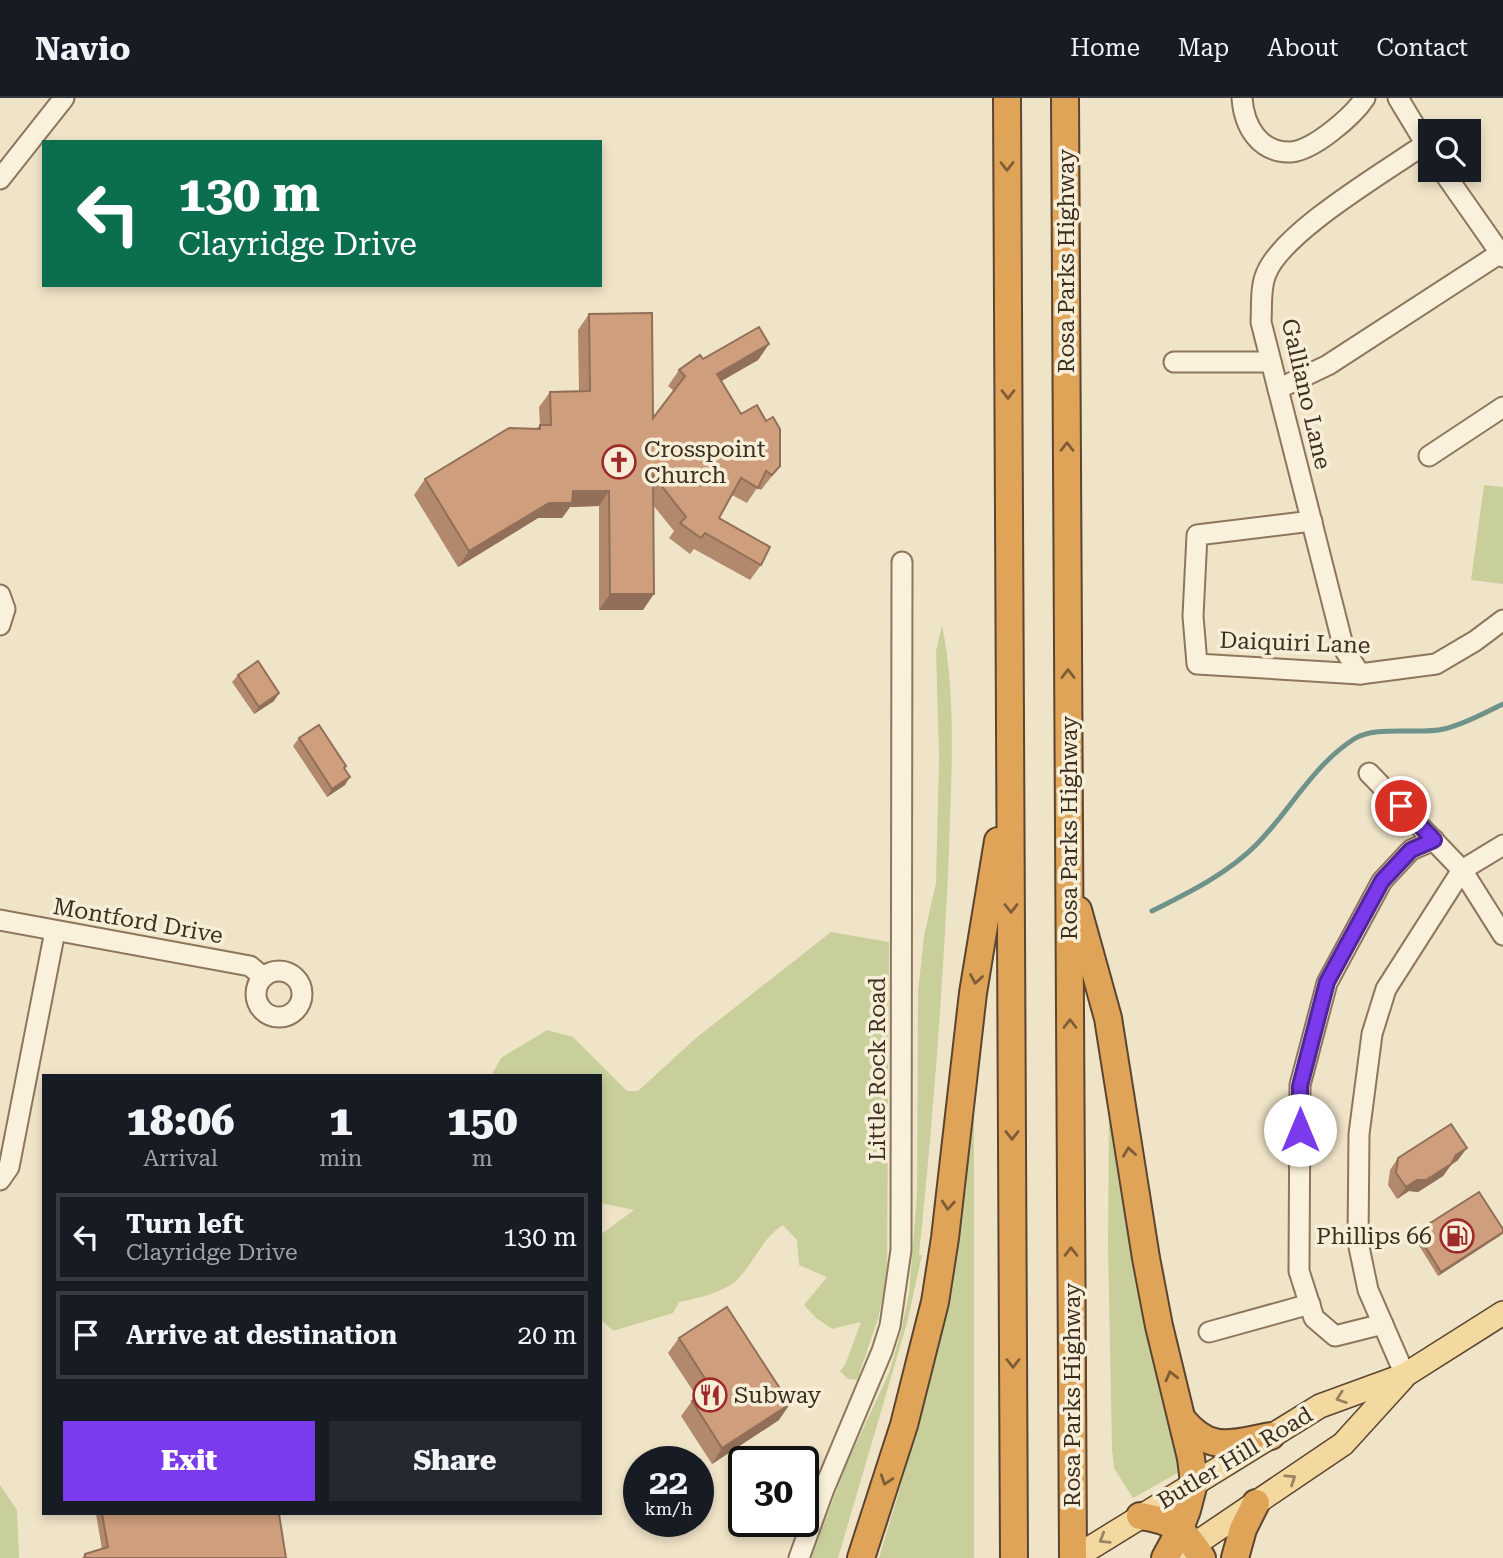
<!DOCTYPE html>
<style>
:root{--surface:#171b24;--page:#242831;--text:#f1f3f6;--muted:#9ea1a6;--line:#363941;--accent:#7c3aed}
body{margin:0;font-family:"Roboto Serif",serif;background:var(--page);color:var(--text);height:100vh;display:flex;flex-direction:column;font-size:26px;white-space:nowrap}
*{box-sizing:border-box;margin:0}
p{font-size:23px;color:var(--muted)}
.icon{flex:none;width:38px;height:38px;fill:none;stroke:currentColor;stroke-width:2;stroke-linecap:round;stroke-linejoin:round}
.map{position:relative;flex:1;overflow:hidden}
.details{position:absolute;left:42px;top:976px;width:560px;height:441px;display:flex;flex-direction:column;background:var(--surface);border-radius:0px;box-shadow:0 4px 10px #0003}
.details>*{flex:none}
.hud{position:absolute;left:42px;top:42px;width:560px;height:147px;border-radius:0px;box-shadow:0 4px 10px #0003;background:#0b6e4f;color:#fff;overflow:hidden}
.tools{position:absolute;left:1418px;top:21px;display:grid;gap:14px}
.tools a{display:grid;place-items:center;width:63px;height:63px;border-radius:0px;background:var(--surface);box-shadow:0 4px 10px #0003;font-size:35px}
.speed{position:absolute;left:623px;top:1348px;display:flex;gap:14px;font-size:35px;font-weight:700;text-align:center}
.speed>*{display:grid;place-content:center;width:91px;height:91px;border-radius:50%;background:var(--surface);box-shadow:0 4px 10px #0003;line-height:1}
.speed small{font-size:18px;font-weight:400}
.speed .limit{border:4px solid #111;border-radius:10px;background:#fff;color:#111}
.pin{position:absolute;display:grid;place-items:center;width:60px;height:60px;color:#fff;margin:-30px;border:4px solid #fff;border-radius:50%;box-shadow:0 2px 7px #0007}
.me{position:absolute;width:77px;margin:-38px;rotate:0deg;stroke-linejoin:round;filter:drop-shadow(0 0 5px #0008)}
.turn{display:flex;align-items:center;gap:24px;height:147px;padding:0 21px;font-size:32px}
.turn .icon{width:91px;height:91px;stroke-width:2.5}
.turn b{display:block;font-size:49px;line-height:60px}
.eta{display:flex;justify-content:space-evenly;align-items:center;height:119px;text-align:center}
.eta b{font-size:42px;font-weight:800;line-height:49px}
.cta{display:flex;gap:14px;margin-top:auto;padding:14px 21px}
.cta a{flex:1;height:80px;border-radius:0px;background:var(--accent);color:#fff;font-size:28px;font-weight:800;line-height:80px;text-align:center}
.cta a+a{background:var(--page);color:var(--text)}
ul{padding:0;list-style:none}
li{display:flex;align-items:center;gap:21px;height:88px;margin:0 14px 10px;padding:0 7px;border:4px solid var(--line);border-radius:0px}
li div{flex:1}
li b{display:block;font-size:26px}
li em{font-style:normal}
header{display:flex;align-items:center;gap:42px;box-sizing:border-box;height:98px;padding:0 35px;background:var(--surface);border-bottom:2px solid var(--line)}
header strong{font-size:33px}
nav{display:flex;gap:38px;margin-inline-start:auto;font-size:24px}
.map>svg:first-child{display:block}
</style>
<header>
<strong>Navio</strong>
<nav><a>Home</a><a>Map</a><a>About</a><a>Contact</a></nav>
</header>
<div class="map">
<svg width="1503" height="1460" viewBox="0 0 1503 1460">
<rect width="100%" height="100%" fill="#f0e4c8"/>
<g fill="#c9cf9b">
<path d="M1484 387 1503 389V486L1471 482Z"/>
<path d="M942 527C957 602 951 679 949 755 943 889 933 1023 919 1157H922L907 1225 838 1460H811L847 1365 889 1275 901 1234 909 1195 917 1097 918 894 924 838 936 785 939 660 936 553Z"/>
<path d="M831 834 889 844 887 1178 878 1221 857 1282 848 1281 840 1273 845 1267 861 1224 832 1231 816 1220 804 1207 827 1179 799 1167 797 1142 783 1127C763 1139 754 1165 737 1182 725 1194 695 1201 679 1204L673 1215 613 1233 600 1220V1137L634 1112 600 1105V978H491L501 960 547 932 573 939 627 993H638L696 940Z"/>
<path d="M1109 1008 1124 1112 1147 1233 1181 1368V1372L1176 1376 1133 1400 1114 1370 1112 1352 1108 1148Z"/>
<path d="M968 1020 974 1021V1460H879L906 1370 946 1215 957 1150Z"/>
<path d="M0 1387 17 1412 19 1460H0Z"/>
</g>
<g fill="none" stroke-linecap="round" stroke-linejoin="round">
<path stroke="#6f938a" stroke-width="5" d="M1152 813C1188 795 1227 776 1256 747 1290 713 1312 668 1354 641 1376 627 1417 637 1444 631 1465 626 1484 615 1503 606"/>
<defs>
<g id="minor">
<path d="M1242 0C1244 28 1259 55 1291 54 1314 52 1353 18 1365 0"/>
<path d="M1398 0 1430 53"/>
<path d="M1442 72 1503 159"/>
<path d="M0 81 64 0"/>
<path d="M1174 264H1271"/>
<path d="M1278 291 1328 267 1499 156"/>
<path d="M1429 358 1503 309"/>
<path d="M1312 423 1197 437 1193 518 1197 566 1360 576 1436 566 1475 543 1503 522"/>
<path d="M0 497 5 511 0 527"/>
<path d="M1360 576 1344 551 1261 224C1262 210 1260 190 1266 176 1282 134 1385 74 1425 46"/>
<path d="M1369 675 1462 772 1503 837"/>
<path d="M0 822 250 868 263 879"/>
<circle cx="279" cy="896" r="23"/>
<path d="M0 1082 9 1069 55 833"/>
<path d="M1383 1226 1335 1238 1314 1220 1299 1173 1300 987 1327 885 1382 783 1411 752 1434 742"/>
<path d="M1209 1234 1310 1206"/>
<path d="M1405 1277 1368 1192 1358 1144 1359 1036 1372 936 1386 891 1462 772 1503 747"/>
<path d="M799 1460 824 1391 882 1253 890 1228 901 1152 902 464"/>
</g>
<g id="major">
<path d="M1179 1457 1343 1346 1403 1280"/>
<path d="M1074 1460 1320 1308 1405 1277 1503 1215"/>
</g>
<g id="highway">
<path d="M1007 0 1014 1460"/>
<path d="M1065 0 1073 1460"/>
<path d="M1078 812 1108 920 1146 1160 1159 1228 1191 1360 1194 1385 1187 1412 1177 1438 1165 1460"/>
<path d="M1182 1321C1211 1356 1231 1345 1271 1338"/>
<path d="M1140 1418C1174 1423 1184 1431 1202 1460"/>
<path d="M861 1460 904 1327 935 1204 945 1140 973 895 998 743"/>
<path d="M1235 1460 1243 1431 1256 1405"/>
</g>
</defs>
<use href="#minor" stroke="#8d765c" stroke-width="23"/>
<use href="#major" stroke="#5b4430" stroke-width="26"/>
<use href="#highway" stroke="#5b4430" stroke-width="30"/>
<use href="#minor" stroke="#faf1dc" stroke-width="19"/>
<use href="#major" stroke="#f3d9a0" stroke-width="23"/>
<use href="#highway" stroke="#e0a458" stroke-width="26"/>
</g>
<g fill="#b2896c">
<path d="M589 216 653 320 674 293 668 288 679 272 703 261 769 246 758 262 721 283 741 316 780 368 761 392 757 390 747 405 732 397 719 420 761 467 750 482 694 451 690 456 669 440 674 433 653 407 643 512H599V408L570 409 562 420H538L458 469 414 397 425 381 536 331 540 327 539 309 550 294 579 293 578 232Z"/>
<path d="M238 577 279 595 274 603 254 616 232 584Z"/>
<path d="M299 640 345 671V687L327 699 293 648Z"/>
<path d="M1398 1060 1458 1062 1451 1067 1443 1078 1418 1094 1409 1093 1397 1101 1388 1087 1390 1072Z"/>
<path d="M1503 1131V1135L1501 1137 1438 1178 1413 1138 1416 1134Z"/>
<path d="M679 1240 779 1322 712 1366 681 1318 692 1303 697 1299 668 1255Z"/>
<path d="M96 1416H279L286 1460H82L85 1456 102 1451Z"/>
</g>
<g fill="#916f58">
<path d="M769 246 758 262 706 292 717 276Z"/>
<path d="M573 393H609L599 408 570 409 562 420H538L458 469 469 453 549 405Z"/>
<path d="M610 496H654L643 512H599Z"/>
<path d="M279 595 274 603 254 616 259 609Z"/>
<path d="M350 679 345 687 327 699 332 691Z"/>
<path d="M1467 1050 1458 1062 1451 1067 1443 1078 1418 1094 1409 1093 1397 1101 1406 1089Z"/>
<path d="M1503 1134 1501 1137 1438 1178 1441 1174Z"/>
<path d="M790 1306 779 1322 712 1366 722 1350Z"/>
</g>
<g fill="#cf9f7d" stroke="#916f58" stroke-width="2">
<path d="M652 215 653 320 685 278 679 272 700 257 703 261 759 229 769 246 717 276 741 316 757 307 766 323 773 319 780 331V368L772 377 766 373 758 390 741 380 719 420 770 449 761 467 705 435 701 440 680 425 686 419 653 377 654 496H610L609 393H573L572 405H549L469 453 425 381 509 330 540 331V327H551L550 294 590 293 589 216Z"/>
<path d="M258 563 279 595 259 609 238 577Z"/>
<path d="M319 627 346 668 344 670 350 679 332 691 299 640Z"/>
<path d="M1451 1026 1467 1050 1456 1057 1451 1066 1426 1082H1417L1406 1089 1396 1075 1398 1060Z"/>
<path d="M1479 1094 1503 1131V1134L1441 1174 1416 1134Z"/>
<path d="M727 1209 790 1306 722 1350 692 1303 711 1290 679 1240Z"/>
<path d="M102 1416H279L286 1460H85V1456L108 1449Z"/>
</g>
<defs><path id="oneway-chevron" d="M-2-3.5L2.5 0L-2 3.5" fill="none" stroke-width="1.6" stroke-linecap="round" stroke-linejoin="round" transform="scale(1.75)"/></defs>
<g stroke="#7e5d36">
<use href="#oneway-chevron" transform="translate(1007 68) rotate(90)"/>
<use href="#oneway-chevron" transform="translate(1008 296) rotate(90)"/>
<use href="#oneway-chevron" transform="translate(1067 349) rotate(-90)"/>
<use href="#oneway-chevron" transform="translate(1068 576) rotate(-90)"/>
<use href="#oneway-chevron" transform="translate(1011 810) rotate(90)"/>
<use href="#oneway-chevron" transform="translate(976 881) rotate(99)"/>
<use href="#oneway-chevron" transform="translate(1070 926) rotate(-90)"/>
<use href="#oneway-chevron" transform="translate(1012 1037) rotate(90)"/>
<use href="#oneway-chevron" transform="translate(1129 1054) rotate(-98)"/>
<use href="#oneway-chevron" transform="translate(948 1107) rotate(95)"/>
<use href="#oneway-chevron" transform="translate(1071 1154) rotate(-90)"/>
<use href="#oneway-chevron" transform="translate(1013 1265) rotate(90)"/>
<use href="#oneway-chevron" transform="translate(1171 1278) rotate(-104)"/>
<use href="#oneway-chevron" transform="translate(886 1382) rotate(108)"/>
</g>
<g stroke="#988460">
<use href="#oneway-chevron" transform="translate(1341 1300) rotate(160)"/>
<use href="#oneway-chevron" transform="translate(1291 1381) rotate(-34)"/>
<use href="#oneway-chevron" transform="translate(1104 1441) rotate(148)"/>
</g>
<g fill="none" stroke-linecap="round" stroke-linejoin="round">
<defs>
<path id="route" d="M1300 1032V988L1327 884 1382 783 1411 752 1434 742 1401 708"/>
</defs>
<use href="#route" stroke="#51269a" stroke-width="18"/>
<use href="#route" stroke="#7c3aed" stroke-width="12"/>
</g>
<defs>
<symbol id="church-ring" viewBox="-11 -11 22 22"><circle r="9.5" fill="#f7eed8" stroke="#9e2a2b" stroke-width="1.5"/><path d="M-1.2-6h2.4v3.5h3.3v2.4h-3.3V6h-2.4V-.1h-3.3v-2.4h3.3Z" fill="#9e2a2b"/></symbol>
<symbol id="fuel-ring" viewBox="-11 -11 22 22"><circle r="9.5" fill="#f7eed8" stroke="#9e2a2b" stroke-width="1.5"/><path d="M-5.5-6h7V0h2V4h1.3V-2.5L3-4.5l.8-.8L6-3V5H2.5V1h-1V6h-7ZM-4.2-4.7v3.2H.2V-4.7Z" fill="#9e2a2b"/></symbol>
<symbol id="restaurant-ring" viewBox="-11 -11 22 22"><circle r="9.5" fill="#f7eed8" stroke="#9e2a2b" stroke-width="1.5"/><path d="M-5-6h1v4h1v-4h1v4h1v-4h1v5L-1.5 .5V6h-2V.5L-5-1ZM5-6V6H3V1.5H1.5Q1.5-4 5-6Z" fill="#9e2a2b"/></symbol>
</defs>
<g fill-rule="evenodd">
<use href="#church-ring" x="600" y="345" width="38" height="38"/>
<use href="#fuel-ring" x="1438" y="1119" width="38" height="38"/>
<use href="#restaurant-ring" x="691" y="1278" width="38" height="38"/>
</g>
<g text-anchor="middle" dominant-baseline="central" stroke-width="7" stroke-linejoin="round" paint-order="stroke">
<g font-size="23" fill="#3d2e20" stroke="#f7eed8">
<text transform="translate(1066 163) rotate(-90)">Rosa Parks Highway</text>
<text transform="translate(1306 296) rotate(77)">Galliano Lane</text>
<text transform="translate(1295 545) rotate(2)">Daiquiri Lane</text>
<text transform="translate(1069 730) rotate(-90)">Rosa Parks Highway</text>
<text transform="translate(138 823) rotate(10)">Montford Drive</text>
<text transform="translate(877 971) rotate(-90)">Little Rock Road</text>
<text transform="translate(1072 1297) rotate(-90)">Rosa Parks Highway</text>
<text transform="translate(1235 1360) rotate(-31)">Butler Hill Road</text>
</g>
<g font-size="23" fill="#3d2e20" stroke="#f7eed8" text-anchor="start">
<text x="644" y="351">Crosspoint<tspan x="644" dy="26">Church</tspan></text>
<text x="1432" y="1138" text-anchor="end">Phillips 66</text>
<text x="734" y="1297">Subway</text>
</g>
</g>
</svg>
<div class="tools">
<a><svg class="icon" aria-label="search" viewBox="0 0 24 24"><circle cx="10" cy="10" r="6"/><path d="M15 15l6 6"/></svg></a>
</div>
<div class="speed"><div>22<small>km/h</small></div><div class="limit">30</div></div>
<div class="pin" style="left:1401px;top:708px;background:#d93025"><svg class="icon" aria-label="arrive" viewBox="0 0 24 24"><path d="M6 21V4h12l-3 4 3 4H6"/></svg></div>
<svg class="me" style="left:1300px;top:1032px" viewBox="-20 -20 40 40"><circle r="19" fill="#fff"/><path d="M0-13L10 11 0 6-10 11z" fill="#7c3aed"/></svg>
<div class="hud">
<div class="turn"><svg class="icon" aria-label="left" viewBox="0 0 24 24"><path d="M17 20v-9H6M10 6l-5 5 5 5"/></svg><div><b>130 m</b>Clayridge Drive</div></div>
</div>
<section class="details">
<div class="eta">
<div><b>18:06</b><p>Arrival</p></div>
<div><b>1</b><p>min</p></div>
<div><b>150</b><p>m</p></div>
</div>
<ul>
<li><svg class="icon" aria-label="left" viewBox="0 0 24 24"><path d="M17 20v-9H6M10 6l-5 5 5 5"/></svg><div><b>Turn left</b><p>Clayridge Drive</p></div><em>130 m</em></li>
<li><svg class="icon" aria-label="arrive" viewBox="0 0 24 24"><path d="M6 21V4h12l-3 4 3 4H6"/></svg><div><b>Arrive at destination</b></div><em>20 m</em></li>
</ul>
<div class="cta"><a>Exit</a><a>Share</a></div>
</section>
</div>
